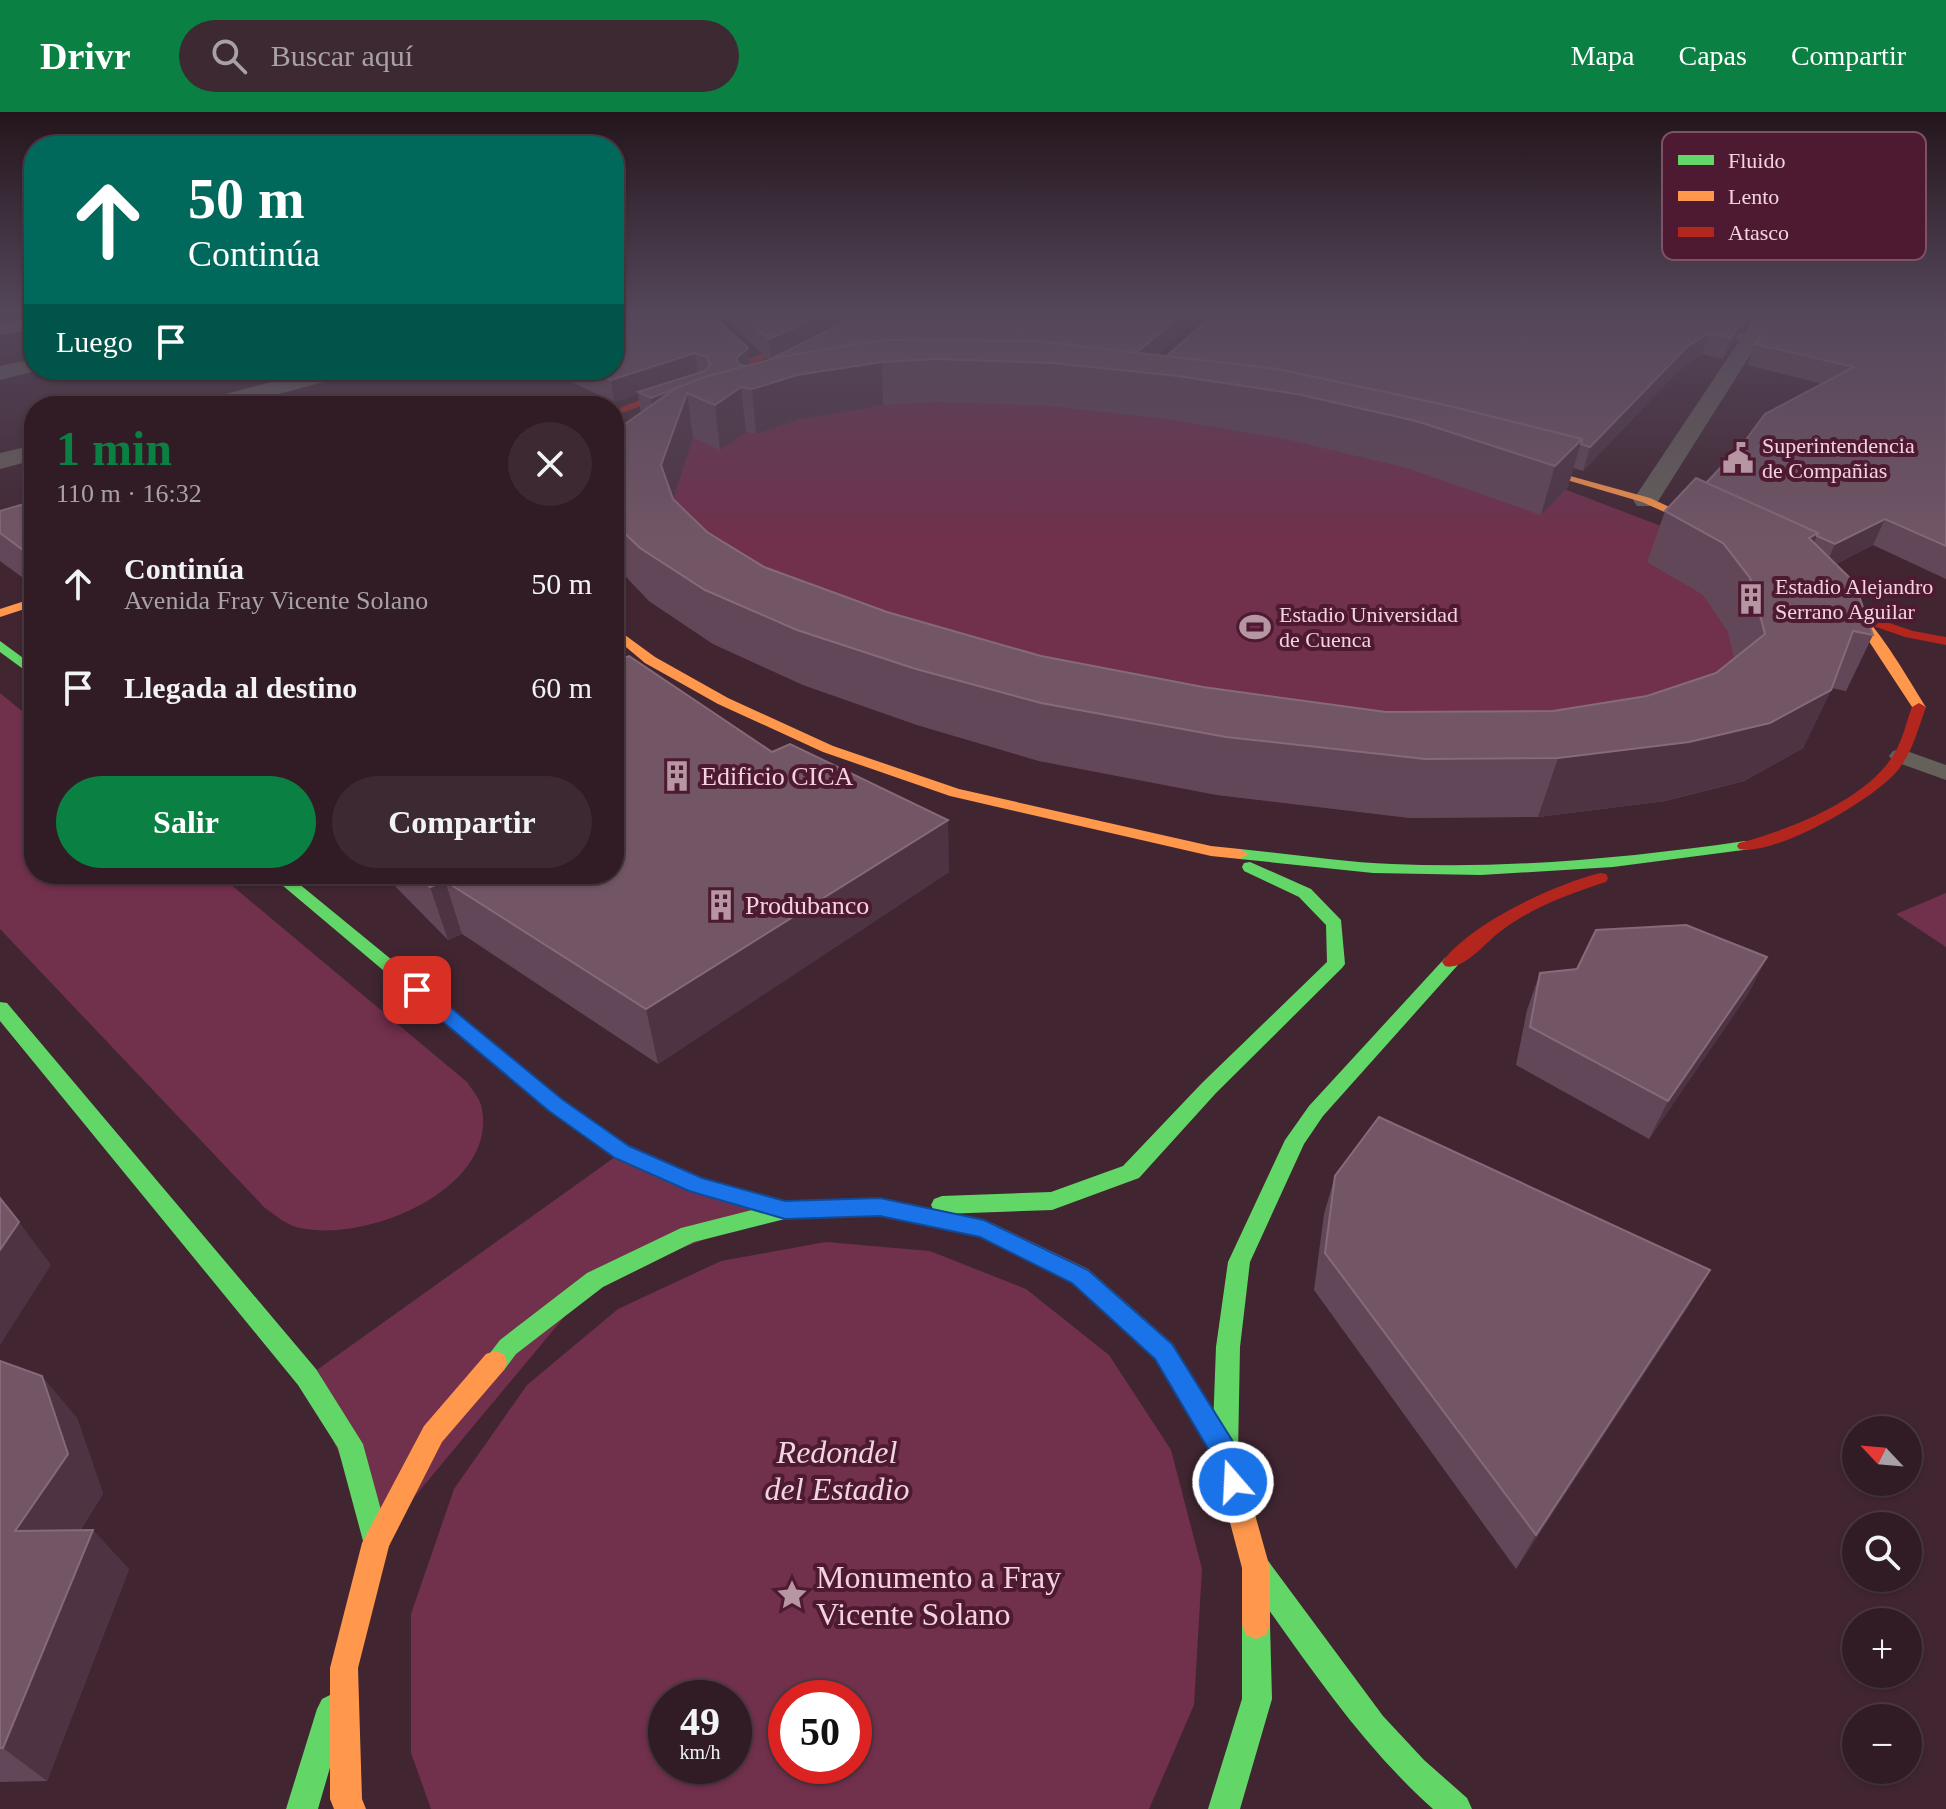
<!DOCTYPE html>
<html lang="es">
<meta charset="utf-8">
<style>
:root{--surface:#311c26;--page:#3d2932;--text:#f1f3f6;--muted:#a8a1a7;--line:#4c3a43;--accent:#0b8043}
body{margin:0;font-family:Georgia,serif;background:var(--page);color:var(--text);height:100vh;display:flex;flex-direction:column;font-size:30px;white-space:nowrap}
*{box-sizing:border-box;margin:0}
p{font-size:26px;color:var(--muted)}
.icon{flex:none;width:44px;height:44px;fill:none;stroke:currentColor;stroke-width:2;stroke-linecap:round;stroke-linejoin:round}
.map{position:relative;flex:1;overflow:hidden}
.side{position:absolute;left:24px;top:284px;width:600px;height:488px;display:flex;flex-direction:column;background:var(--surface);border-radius:32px;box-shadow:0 2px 6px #0004,0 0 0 2px var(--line)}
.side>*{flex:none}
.hud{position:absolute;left:24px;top:24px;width:600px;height:244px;border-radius:32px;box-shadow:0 2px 6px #0004,0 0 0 2px var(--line);background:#00695c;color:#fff;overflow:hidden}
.needle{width:52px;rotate:296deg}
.tools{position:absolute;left:1842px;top:1304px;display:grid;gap:16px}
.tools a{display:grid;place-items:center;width:80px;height:80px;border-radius:50%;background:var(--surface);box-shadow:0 2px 6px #0004,0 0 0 2px var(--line);font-size:40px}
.speed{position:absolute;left:648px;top:1568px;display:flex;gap:16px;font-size:40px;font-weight:700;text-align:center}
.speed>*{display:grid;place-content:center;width:104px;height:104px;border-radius:50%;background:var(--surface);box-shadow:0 2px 6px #0004,0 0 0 2px var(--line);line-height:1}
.speed small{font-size:20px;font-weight:400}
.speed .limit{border:12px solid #d22;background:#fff;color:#111}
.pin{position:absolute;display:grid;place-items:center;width:68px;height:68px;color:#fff;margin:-34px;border-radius:16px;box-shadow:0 4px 12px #0006}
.me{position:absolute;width:88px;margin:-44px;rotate:341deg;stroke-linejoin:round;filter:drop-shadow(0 0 6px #0008)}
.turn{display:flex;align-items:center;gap:28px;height:168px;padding:0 32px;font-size:36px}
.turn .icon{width:104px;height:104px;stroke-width:2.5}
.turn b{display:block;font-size:56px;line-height:68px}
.then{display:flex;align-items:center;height:76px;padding:0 32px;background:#0003;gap:16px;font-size:30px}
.round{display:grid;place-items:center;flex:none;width:84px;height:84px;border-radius:42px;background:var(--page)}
.head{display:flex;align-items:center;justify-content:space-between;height:136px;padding:0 32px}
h1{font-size:48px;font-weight:800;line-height:60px;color:var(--accent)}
.primary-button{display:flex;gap:16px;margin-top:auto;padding:16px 32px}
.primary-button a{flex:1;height:92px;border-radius:48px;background:var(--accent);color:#fff;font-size:32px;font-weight:800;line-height:92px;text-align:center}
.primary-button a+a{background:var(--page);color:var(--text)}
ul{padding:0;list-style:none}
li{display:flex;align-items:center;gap:24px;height:104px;padding:0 32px}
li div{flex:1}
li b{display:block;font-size:30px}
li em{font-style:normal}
header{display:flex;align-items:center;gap:48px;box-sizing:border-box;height:112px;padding:0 40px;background:var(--accent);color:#fff}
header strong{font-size:38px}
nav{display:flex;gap:44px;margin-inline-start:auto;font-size:28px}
.search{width:560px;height:72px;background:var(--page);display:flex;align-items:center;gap:20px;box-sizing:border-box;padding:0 28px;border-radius:44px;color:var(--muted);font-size:30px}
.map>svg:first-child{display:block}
</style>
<header>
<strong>Drivr</strong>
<div class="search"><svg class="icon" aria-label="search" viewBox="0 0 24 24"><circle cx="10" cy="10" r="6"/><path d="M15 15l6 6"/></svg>Buscar aquí</div>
<nav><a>Mapa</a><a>Capas</a><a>Compartir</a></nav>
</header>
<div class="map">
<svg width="1946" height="1697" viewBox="0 0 1946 1697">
<rect width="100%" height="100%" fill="#412632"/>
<g fill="#71304c" fill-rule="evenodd">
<path d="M825 283 1237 293 1311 307 1551 372 1682 422 1846 579 1827 575 1803 636 1744 669 1665 689 1538 705 1410 706 1217 683 1039 649 917 613 803 573 713 532 649 489 614 452V382L669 332Z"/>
<path d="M0 581 34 609V762H218L467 970C472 978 481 988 482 997 497 1079 362 1133 296 1115 285 1112 274 1102 265 1096L0 817Z"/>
<path d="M1946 781V835L1896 802Z"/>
<path d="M622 1040 785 1098 595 1168 376 1431 307 1265Z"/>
<path d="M826 1130 930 1139 1026 1177 1109 1243 1171 1338 1202 1457 1194 1593 1149 1697H431L411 1641V1502L454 1377 527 1273 618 1197 721 1149ZM666 1586H734V1654H666ZM854 1586V1654H786V1586Z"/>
</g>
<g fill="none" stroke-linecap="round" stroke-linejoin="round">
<g fill="#65605a" fill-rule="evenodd">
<path d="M1710 199H1722L1716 209 1756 228 1744 231 1705 213 1703 210Z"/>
<path d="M1901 637 1946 653V668L1893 649 1889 644 1893 639Z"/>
</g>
<g fill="#65605a" fill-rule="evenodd">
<path d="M1759 199H1778L1655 394H1637L1633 388Z"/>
<path d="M34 206V218L0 223V211Z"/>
<path d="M34 247V258H40L0 268V254Z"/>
<path d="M317 258H353L350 263 233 294H196L199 289Z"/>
<path d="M34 333V348L0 357V341Z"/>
</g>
<g fill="#63d668" fill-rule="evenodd">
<path d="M0 529 34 554V565L0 540Z"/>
<path d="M1745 729 1751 731 1753 734 1751 737 1613 755 1481 763 1373 761 1240 747 1232 742 1240 737C1291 742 1341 750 1392 752 1510 757 1628 746 1745 729Z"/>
<path d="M1250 750 1311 777 1341 808 1345 852 1342 856 1216 981 1139 1066 1052 1098 942 1102 934 1099 931 1093 934 1087 942 1084 1051 1080 1123 1054 1202 971 1327 850 1326 813 1299 785 1244 759 1242 755 1244 751Z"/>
<path d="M269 762H287L563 988 629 1034 702 1066 784 1090 864 1087 872 1090 875 1096 872 1102 785 1107 694 1130 603 1175 516 1242 504 1258 495 1261 486 1258 483 1250 500 1228 587 1161 681 1116 752 1098 688 1079 615 1046 549 998Z"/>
<path d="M1451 844 1460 850 1457 854 1323 1004 1304 1032 1250 1150 1240 1235 1238 1342 1234 1350 1225 1354 1216 1350 1212 1342 1216 1235 1228 1150 1285 1028 1309 994 1445 846Z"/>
<path d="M0 890 7 891 316 1257 363 1332 390 1431 386 1440 376 1444 366 1440 338 1336 298 1273 0 909Z"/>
<path d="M1256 1442 1266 1446 1383 1604 1424 1648 1467 1686 1472 1697H1433C1358 1630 1305 1547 1246 1466L1242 1456 1246 1446Z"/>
<path d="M1256 1499 1266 1503 1270 1513 1272 1587 1240 1697H1208L1242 1587V1513L1246 1503Z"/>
<path d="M332 1582 342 1587 347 1597 318 1697H286L317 1597 322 1587Z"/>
</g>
<g fill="#ff974d" fill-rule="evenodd">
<path d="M1509 347 1650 386 1726 421 1716 423 1642 390 1509 351Z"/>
<path d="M1828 481C1860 478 1909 569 1926 595L1924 598H1914L1855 508 1828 487Z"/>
<path d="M34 486V494L0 505V497Z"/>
<path d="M614 515 655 545 728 586 833 634 959 677 1211 734 1240 737 1248 742 1240 747 1211 744 950 684 823 640 718 592 645 551 614 525Z"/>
<path d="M880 1086 992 1111 1088 1157 1173 1232 1238 1342 1270 1456V1513L1266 1523 1256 1527 1246 1523 1242 1513V1456L1213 1346 1155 1246 1072 1171 980 1125 880 1104 856 1102 853 1096 856 1090Z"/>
<path d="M495 1239 504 1242 507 1250 504 1258 442 1330 389 1434 358 1556 362 1687 366 1697H334L330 1687V1556L362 1431 424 1314 486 1242Z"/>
</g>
<g fill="#b3261e" fill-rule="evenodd">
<path d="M840 199H849L765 247 614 304V298L759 243Z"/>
<path d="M1860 501 1913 519 1946 525V533L1905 525 1856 508 1854 505Z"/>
<path d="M1919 591 1926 595C1918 617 1913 639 1898 658 1876 686 1775 745 1739 737L1737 734 1739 731C1789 718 1867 688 1894 642 1903 628 1906 610 1912 595Z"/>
<path d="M1600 761 1606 762 1608 766 1606 770C1568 782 1528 797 1497 822 1484 833 1462 859 1445 854L1442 850C1471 811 1553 773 1600 761Z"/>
</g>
</g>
<g fill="#624758">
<path d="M614 199 749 253 769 248 718 199H854L812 227 1207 199 1157 243 1167 244 1723 200V199H1756L1743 218 1739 217 1735 230 1723 247 1702 242 1681 256 1583 359 1573 356 1568 375 1541 403 1407 356 1290 328 1173 308 1051 294 937 290 883 293 801 307 756 322 746 320 720 338 693 326 673 387 707 420 764 455 887 500 1041 544 1203 575 1386 600 1553 599 1647 584 1716 561 1734 546 1728 520 1703 483 1647 450 1665 399 1706 371 1823 272 1747 253 1755 232 1946 199V467L1873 433 1836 452 1873 523 1846 579 1832 576 1803 636 1744 669 1665 689 1538 705 1410 706 1217 683 1039 649 917 613 803 573 713 532 649 489 614 452V322L641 301 638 282 614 290 563 266 561 258H614Z"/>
<path d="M34 389V474L0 449V399Z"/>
<path d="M949 760 658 952 462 822 448 828 383 762Z"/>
<path d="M1767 845 1748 882 1649 1027 1516 953 1527 898 1540 861Z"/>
<path d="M1335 1064 1710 1158 1688 1195 1516 1457 1314 1178 1324 1102Z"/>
<path d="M0 1249 77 1306 103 1382 80 1418 129 1457 47 1669 0 1670Z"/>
</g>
<g fill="#4e3443">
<path d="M822 199H854L796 237 771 249 769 227Z"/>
<path d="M1186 199H1207L1138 259 1135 242Z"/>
<path d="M1750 199H1756L1743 218Z"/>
<path d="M1742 209 1735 230 1723 247 1731 226Z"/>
<path d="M1709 221 1702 242 1681 256 1583 359 1590 335 1688 234Z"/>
<path d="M884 229 882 250 883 293 801 307 756 322 752 277Z"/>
<path d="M748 236 750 254 741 275 746 320 720 338 715 293 687 281 693 326 668 402 651 286 693 270 736 246Z"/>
<path d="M695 241 698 263 638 280V282L614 290 611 268Z"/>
<path d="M1582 327 1568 375 1541 403 1555 354Z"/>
<path d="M1885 407 1873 433 1823 459 1835 432Z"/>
<path d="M1818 421 1796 473 1809 426Z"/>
<path d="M1831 578 1803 636 1744 669 1665 689 1538 705 1558 646Z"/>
<path d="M948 708 949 760 658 952 646 897Z"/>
<path d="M445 769 462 822 448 828 430 775Z"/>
<path d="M1767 845 1748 882 1649 1027 1668 989Z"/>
<path d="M19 1110 51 1153 0 1233V1138Z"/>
<path d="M1710 1158 1688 1195 1516 1457 1536 1423Z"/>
<path d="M42 1264 77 1306 103 1382 53 1458 15 1419Z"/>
<path d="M93 1418 129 1457 47 1669 3 1636Z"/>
</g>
<g fill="#725666" stroke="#866a79" stroke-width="2">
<path d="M614 199H708L748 236 736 246 739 253 746 254 708 264 651 286 638 280 705 259 710 252 707 245 695 241 611 268 589 258H614V230L626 227 614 223Z"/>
<path d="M737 199H822L794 216 769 227Z"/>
<path d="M860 199H1186L1136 241 1035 229 884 228 771 247 837 214Z"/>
<path d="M1217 199H1719L1742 209 1731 226 1709 221 1688 234 1590 335 1581 332 1582 327 1445 293 1277 257 1167 244Z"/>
<path d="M1776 199H1946V434L1885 407 1835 432 1817 424 1818 421 1706 371 1742 333 1765 302 1854 255 1755 232Z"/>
<path d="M884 228 1035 229 1277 257 1445 293 1582 327 1555 354 1416 309 1297 282 1178 264 1052 251 936 247 882 250 797 263 752 277 741 275 715 293 687 281 661 353 673 387 707 420 764 455 887 500 1041 544 1203 575 1386 600 1553 599 1647 584 1716 561 1765 522 1750 466 1723 431 1665 399 1696 366 1818 421 1809 426 1854 470 1873 523 1853 519 1831 578 1770 611 1689 630 1558 646 1425 647 1226 625 1041 591 916 557 797 518 705 478 640 436 614 411V322L618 317 676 276 708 264 780 245Z"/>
<path d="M34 389V446L0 421V399Z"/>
<path d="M629 544 772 640 790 632 948 708 646 897 445 769 430 775 416 762H614V550Z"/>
<path d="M1686 813 1767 845 1668 989 1530 915 1540 861 1577 857 1596 818Z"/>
<path d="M1379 1005 1710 1158 1536 1423 1325 1141 1335 1064Z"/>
<path d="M0 1086 19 1110 0 1138Z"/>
<path d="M0 1249 42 1264 68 1342 15 1419 93 1418 3 1636H0Z"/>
</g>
<linearGradient id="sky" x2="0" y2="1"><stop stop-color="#24151c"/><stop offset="0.46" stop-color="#54475a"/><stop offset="1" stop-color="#54475a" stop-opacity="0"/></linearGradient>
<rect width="1946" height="436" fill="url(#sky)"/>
<path fill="#1a73e8" stroke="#114b97" stroke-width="2" d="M417 871 423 873 563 988 629 1034 702 1066 785 1089 880 1086 984 1108 1088 1158 1172 1232 1235 1333 1246 1370 1243 1379 1233 1383 1224 1379 1213 1345 1155 1247 1072 1171 980 1125 880 1104 785 1107 689 1079 615 1046 549 999 410 882 407 878Z"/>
<defs>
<symbol id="civic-bare" viewBox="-9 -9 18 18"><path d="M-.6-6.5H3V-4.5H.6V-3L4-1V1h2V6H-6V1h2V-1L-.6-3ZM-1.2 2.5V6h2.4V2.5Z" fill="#b596a2" stroke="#4d1a31" stroke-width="2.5" paint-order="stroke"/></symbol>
<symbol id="building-bare" viewBox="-9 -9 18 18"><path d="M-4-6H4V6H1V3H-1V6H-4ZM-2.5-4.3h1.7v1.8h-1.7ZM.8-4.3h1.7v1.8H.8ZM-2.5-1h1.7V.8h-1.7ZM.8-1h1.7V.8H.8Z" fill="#b596a2" stroke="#4d1a31" stroke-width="2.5" paint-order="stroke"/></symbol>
<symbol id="stadium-bare" viewBox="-9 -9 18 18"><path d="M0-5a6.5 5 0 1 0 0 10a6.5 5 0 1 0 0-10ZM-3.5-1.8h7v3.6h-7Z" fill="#b596a2" stroke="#4d1a31" stroke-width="2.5" paint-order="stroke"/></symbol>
<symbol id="sight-bare" viewBox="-9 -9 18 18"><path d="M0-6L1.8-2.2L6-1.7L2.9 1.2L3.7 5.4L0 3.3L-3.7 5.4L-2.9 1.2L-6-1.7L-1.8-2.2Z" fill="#b596a2" stroke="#4d1a31" stroke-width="2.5" paint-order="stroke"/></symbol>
</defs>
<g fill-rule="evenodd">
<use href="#civic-bare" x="1716" y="324" width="44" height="44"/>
<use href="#building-bare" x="1729" y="465" width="44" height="44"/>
<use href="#stadium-bare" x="1233" y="493" width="44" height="44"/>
<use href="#building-bare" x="655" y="642" width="44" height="44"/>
<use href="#building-bare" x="699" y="771" width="44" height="44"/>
<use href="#sight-bare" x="770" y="1461" width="44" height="44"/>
</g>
<g text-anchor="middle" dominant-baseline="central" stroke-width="8" stroke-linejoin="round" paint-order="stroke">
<g font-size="22" fill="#f4d2de" stroke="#4d1a31" text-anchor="start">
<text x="1762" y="333">Superintendencia<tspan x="1762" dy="25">de Compañias</tspan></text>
<text x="1775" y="474">Estadio Alejandro<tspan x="1775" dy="25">Serrano Aguilar</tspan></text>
<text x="1279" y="502">Estadio Universidad<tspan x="1279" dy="25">de Cuenca</tspan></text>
</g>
<g font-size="26" fill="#f4d2de" stroke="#4d1a31" text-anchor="start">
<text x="701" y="664">Edificio CICA</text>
<text x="745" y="793">Produbanco</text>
</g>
<g font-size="32" font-style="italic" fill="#f0d6df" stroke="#4d1a31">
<text x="837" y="1340">Redondel<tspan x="837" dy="37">del Estadio</tspan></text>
</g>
<g font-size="32" fill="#f4d2de" stroke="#4d1a31" text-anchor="start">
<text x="816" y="1465">Monumento a Fray<tspan x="816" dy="37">Vicente Solano</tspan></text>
</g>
</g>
<rect x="1662" y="20" width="264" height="128" rx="12" fill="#4d1a31" stroke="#7f5165" stroke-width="2"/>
<rect x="1678" y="43" width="36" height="10" fill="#63d668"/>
<rect x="1678" y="79" width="36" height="10" fill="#ff974d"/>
<rect x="1678" y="115" width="36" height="10" fill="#b3261e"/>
<g font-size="22" fill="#f4d2de">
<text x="1728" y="56">Fluido</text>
<text x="1728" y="92">Lento</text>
<text x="1728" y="128">Atasco</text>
</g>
</svg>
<div class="tools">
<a><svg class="needle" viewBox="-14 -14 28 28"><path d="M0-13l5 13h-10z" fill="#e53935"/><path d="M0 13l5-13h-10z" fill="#a8a1a7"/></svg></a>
<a><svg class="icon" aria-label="search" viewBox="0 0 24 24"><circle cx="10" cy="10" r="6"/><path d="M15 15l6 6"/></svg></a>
<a>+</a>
<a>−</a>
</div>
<div class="speed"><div>49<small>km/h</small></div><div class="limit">50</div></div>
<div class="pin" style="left:417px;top:878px;background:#d93025"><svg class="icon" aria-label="arrive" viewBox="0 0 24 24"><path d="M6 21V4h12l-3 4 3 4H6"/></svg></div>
<svg class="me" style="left:1233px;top:1370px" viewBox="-20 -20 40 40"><circle r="17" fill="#1a73e8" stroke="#fff" stroke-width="3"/><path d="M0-11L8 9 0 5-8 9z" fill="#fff"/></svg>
<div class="hud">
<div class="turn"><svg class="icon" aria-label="ahead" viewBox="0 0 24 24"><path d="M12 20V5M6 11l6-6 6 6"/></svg><div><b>50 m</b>Continúa</div></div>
<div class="then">Luego<svg class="icon" aria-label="arrive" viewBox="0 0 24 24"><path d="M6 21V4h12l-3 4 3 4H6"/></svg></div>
</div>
<section class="side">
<div class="head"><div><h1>1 min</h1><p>110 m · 16:32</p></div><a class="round"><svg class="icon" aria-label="close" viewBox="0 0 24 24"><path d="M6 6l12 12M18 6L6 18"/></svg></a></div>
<ul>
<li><svg class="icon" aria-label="ahead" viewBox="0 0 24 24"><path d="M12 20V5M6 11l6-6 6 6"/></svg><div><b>Continúa</b><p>Avenida Fray Vicente Solano</p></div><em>50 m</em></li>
<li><svg class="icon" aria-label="arrive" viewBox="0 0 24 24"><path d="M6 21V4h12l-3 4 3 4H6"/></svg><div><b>Llegada al destino</b></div><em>60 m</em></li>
</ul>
<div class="primary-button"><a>Salir</a><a>Compartir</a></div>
</section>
</div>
